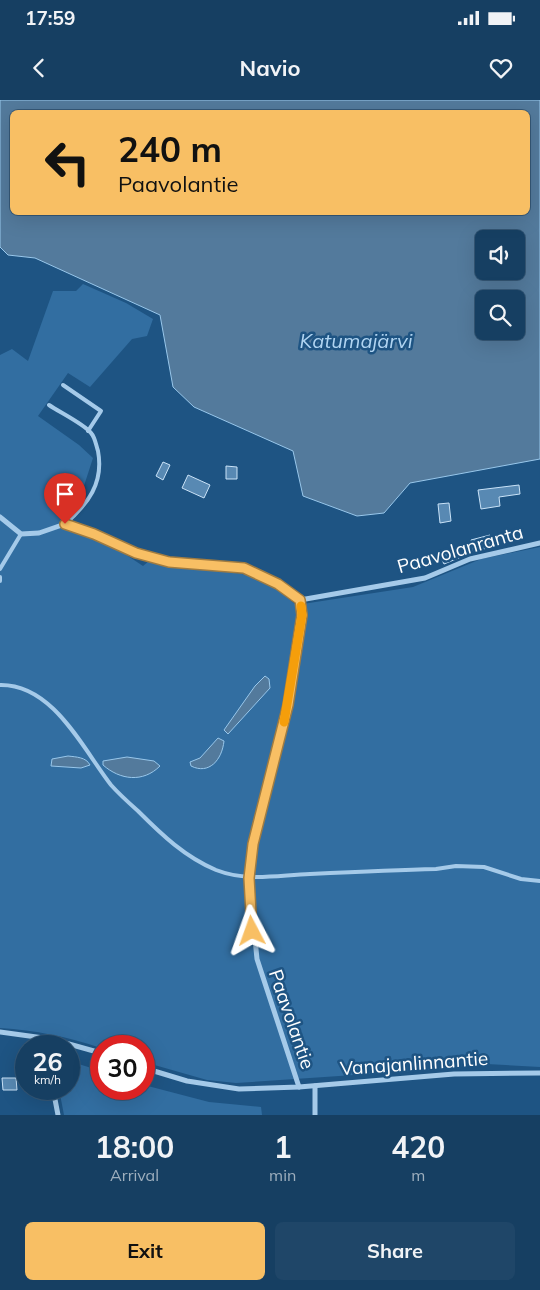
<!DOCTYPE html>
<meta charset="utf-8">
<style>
:root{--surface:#163f62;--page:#1f4668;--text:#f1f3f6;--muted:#9eafbe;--line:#355877;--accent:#f8bf64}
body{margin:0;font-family:Mulish,sans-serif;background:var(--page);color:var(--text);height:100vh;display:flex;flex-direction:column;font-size:19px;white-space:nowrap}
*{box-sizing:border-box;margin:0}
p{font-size:16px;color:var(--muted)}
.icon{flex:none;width:28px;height:28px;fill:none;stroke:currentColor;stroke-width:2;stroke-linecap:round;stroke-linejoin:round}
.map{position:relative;height:1015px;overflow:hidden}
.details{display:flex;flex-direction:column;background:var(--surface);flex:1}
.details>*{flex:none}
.top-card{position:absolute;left:10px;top:10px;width:520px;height:105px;border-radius:8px;box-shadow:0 5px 20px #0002,0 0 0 1px var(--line);background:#f8bf64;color:#111;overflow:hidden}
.fabs{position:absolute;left:475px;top:130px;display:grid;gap:10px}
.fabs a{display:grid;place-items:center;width:50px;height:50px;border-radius:8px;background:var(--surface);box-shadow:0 5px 20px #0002,0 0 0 1px var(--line);font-size:25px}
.speed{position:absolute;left:15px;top:935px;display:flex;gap:10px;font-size:25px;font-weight:700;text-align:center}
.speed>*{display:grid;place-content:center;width:65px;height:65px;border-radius:50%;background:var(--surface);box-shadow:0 5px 20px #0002,0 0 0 1px var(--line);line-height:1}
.speed small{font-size:12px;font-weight:400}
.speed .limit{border:8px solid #d22;background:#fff;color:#111}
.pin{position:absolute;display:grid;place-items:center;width:42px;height:42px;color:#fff;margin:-51px -21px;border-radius:50% 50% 50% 0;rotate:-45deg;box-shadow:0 0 5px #0007}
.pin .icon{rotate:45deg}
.me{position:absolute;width:55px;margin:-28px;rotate:356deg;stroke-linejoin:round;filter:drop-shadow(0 0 4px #0008)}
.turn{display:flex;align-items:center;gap:18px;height:105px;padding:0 25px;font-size:22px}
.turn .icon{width:65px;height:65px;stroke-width:2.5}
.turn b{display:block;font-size:35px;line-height:42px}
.eta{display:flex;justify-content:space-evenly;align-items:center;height:85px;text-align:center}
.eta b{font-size:30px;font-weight:700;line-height:35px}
.button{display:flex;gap:10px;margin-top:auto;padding:10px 25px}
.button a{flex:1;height:58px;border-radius:8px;background:var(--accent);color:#111;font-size:20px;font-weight:700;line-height:58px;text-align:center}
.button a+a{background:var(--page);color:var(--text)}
.status{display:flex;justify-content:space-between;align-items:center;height:35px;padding:0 25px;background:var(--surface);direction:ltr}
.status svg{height:14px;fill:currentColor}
header{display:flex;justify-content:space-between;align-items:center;height:65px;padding:0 25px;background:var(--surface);font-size:22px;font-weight:700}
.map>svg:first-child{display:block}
</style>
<div class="status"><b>17:59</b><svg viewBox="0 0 49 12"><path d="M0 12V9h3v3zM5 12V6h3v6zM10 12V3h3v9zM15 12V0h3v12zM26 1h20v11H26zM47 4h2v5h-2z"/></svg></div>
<header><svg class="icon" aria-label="back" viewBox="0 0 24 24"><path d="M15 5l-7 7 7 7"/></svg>Navio<svg class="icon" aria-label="heart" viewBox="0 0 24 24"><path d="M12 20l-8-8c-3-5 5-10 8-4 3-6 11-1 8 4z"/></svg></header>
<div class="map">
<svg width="540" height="1015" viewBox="0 0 540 1015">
<rect width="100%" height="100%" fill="#1e5483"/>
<g fill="#326ea1">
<path d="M83 184 126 203 153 219 147 236 132 239 90 287 68 273 38 316 79 345 93 358 70 429 95 434 143 466 149 461 249 475 278 490 296 505 413 487 481 459 540 447V967L487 964 443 969 236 983 207 980 144 962V946H101V948C68 937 35 930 0 928V255L12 249 28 261 53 191H76Z"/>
<path d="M69 961 101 971V989H144V985L209 1002 261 1007 262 1015H64L59 989H69Z"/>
</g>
<g fill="#537a9c" stroke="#98c7eb" fill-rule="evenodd">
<path d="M0 0H540V359L410 383 384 413 357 416 303 396 293 351 194 307 173 287 160 215 35 158 8 155 0 147ZM12 12H528V112H12ZM484 139H516V171H484ZM484 199H516V231H484Z"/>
<path d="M265 576 269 579 270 588 228 634 224 630 255 586Z"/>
<path d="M218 638 224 641C222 660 209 675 191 666L190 662 200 658Z"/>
<path d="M68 656C76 657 86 657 90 665L81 668 51 666 52 659Z"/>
<path d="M127 657 154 661 160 666C143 683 120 680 103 665V661Z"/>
</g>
<g fill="#5889b3" stroke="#c9e2f7">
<path d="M163 362 170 365 163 380 156 376Z"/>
<path d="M226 366 237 367V379H226Z"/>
<path d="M188 375 210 385 204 398 182 388Z"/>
<path d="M519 385 520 394 499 397 500 406 481 409 478 390Z"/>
<path d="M449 403 451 421 440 423 438 404Z"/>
<path d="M490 435 493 447 473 451 471 440Z"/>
<path d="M458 449 461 457 444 464 440 456Z"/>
<path d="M2 978H16L17 990H3Z"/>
</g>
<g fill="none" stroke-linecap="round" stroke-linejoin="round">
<g stroke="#a5cae9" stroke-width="4">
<path d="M63 285 101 311 88 331"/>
<path d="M49 305C59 312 84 324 91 333 95 337 96 345 98 351 104 383 88 404 65 424"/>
<path d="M0 469 21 434"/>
<path d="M0 477V481"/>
<path d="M0 585C53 584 83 649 111 685 119 694 129 703 138 711 162 735 185 757 216 770 247 782 278 775 310 774 352 772 394 770 436 769L456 766 484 767 521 779 540 781"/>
</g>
<g stroke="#a5cae9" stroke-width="5">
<path d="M0 417 21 434 39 433 65 424 90 432 136 453 169 461 244 468 278 484 300 500 302 515 288 605 253 744 249 778 257 859 299 987"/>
<path d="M300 500 425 478 470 459 540 443"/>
<path d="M0 932 51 939 101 953"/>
<path d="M43 938 45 946"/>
<path d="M144 968 187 981 239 989 299 987 454 974 540 973"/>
<path d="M315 986V1015"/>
<path d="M53 989 58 1015"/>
</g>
</g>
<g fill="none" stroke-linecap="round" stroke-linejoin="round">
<defs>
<path id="route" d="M65 424 94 434 136 453 169 462 244 468 278 484 300 500 302 515 288 605 253 744 249 778 252 831"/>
</defs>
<use href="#route" stroke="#a17c41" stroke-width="12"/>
<use href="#route" stroke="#f8bf64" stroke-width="9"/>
<path stroke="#f59e0b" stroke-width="9" d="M284 622 302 515 301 506"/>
</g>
<g text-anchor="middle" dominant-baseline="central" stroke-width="5" stroke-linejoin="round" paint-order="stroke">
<g font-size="19" fill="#fff" stroke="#1e5483">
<text transform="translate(460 449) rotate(-16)">Paavolanranta</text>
<text transform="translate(292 919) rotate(71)">Paavolantie</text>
<text transform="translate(414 963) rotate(-4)">Vanajanlinnantie</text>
</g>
<g font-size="20" font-style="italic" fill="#b0d4f1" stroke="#1e5483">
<text x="356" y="240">Katumajärvi</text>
</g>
</g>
</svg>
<div class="fabs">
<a><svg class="icon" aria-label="sound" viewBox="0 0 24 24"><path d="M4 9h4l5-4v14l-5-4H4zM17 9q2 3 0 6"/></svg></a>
<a><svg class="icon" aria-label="search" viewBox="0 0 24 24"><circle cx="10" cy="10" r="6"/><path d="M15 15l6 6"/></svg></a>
</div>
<div class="speed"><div>26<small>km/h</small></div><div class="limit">30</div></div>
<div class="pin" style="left:65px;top:424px;background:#d93025"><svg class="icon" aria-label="arrive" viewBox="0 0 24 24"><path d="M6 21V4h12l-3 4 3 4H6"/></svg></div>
<svg class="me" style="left:252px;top:831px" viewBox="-20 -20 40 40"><path d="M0-17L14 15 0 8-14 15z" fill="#f8bf64" stroke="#fff" stroke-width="4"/></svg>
<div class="top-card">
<div class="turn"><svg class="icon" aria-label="left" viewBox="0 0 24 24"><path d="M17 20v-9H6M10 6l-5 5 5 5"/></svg><div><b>240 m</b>Paavolantie</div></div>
</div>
</div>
<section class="details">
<div class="eta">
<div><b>18:00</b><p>Arrival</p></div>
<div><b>1</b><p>min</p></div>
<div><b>420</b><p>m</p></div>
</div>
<div class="button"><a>Exit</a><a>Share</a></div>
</section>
